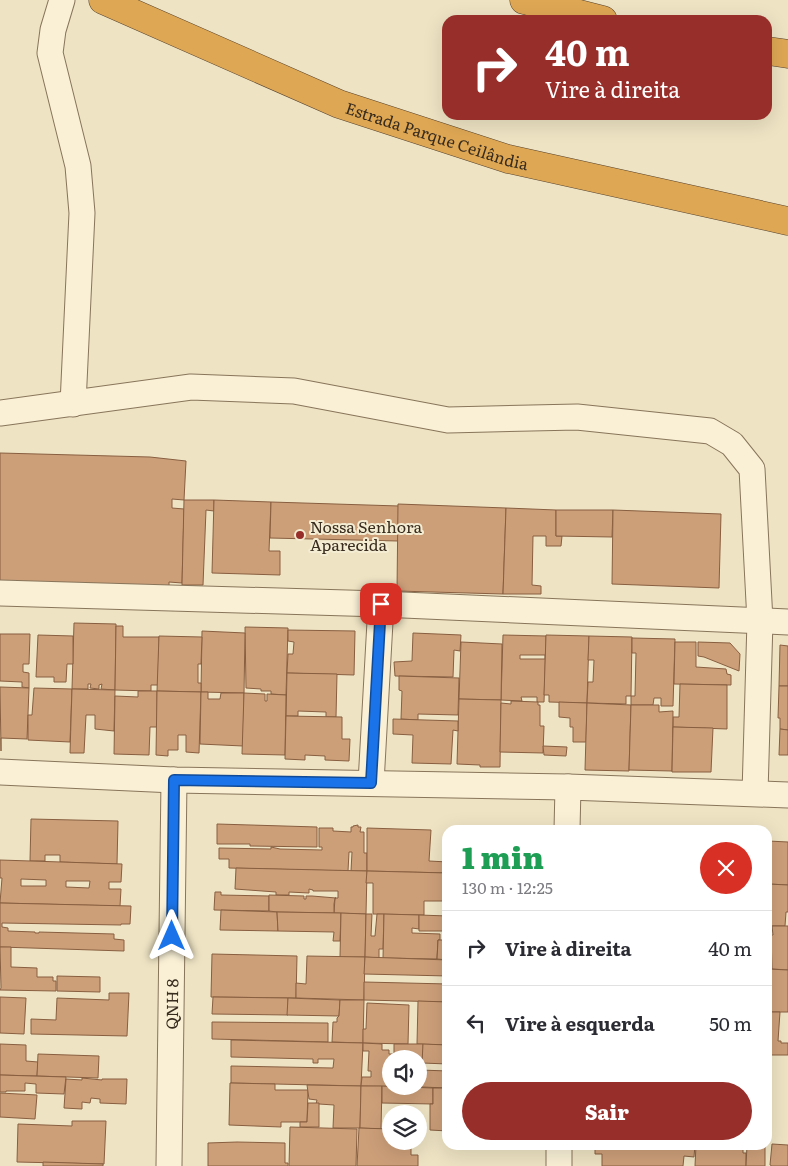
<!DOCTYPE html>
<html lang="pt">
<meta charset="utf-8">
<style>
:root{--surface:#fff;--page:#f7f7f7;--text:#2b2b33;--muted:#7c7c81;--line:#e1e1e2;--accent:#972e2a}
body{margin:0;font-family:Literata,serif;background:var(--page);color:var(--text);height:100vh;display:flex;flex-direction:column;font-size:19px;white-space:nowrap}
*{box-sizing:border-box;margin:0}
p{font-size:16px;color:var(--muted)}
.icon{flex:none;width:28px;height:28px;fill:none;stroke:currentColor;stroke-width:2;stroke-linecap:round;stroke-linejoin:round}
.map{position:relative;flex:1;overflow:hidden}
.details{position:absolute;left:442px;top:825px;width:330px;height:325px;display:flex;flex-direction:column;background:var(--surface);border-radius:15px;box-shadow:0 5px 20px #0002}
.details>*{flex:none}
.top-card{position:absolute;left:442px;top:15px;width:330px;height:105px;border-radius:15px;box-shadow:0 5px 20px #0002;background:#972e2a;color:#fff;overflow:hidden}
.tools{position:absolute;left:382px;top:1050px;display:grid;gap:10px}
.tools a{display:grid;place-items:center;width:45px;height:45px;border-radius:50%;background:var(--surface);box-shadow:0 5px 20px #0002;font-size:25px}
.pin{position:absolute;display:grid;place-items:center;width:42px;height:42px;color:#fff;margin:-21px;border-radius:10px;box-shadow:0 2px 8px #0006}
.me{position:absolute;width:55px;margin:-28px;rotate:0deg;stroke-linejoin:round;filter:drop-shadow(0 0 4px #0008)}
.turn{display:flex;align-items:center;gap:18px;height:105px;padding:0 20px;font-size:22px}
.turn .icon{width:65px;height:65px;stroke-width:2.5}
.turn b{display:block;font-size:35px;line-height:42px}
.round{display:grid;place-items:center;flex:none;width:52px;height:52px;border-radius:26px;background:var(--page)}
.headline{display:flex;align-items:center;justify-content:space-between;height:85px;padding:0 20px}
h1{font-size:30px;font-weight:800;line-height:38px;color:#1e9e55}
.primary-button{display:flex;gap:10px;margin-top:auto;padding:10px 20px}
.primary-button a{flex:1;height:58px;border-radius:30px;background:var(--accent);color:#fff;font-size:20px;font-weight:800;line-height:58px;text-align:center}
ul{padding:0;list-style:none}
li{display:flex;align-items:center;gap:15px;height:75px;padding:0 20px;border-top:1px solid var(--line)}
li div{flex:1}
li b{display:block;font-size:19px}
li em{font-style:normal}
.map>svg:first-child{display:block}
</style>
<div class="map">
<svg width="788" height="1166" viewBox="0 0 788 1166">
<rect width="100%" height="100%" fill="#eee3c3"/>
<g fill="#cc9f79" stroke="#885f40" fill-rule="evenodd">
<path d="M0 453 150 457 186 461 184 500 172 499V508L184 509 182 583 169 582V586L0 581Z"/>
<path d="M184 500H214V511L206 510 203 585H182Z"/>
<path d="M214 500 271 502 269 551H280V575L212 573Z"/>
<path d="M271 502 399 506 398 541 270 538Z"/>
<path d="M398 504 506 508 503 594 397 591Z"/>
<path d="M506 508 556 510V536H562L561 546H546V536H533L532 585 541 586V594H503Z"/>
<path d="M556 510H613L612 537 556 536Z"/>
<path d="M613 510 721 514 719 588 612 584Z"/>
<path d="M74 623 116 624 115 690 101 689 102 684 99 685V689L90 688 91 684H88V689H72Z"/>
<path d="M116 626H123V637H159L158 685H151V691L115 690Z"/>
<path d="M245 627 288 628 286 695 271 694V691H261V689L246 688Z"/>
<path d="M288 630 355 631 354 675 287 673 288 654H293L294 642 288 641Z"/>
<path d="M202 631 245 633 244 693 201 692Z"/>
<path d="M413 633 461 635 460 651 454 650 453 677 395 676 394 662 412 661Z"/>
<path d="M0 634H30L29 664H23V672L29 673V688L22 687V682L0 681Z"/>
<path d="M38 635 73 636V664H67L66 682H54V677H36Z"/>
<path d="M503 635 546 636 544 702H537V697H521L522 701 501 700ZM520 655H545V659H520Z"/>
<path d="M546 635 589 636 587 703 549 702V695H544Z"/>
<path d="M159 636 202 637 201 664H198V683H201V692L157 691Z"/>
<path d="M589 636 632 637 631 696H626V704L587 703 588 682H593L594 660H588Z"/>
<path d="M632 638 675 639 673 706H661V698H654L653 705H631V696H635L636 653H632Z"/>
<path d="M461 642 502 644 501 700 459 699Z"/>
<path d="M675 642H696V667L726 669 727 674 731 675V685L674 684Z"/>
<path d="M698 642 730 643 740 654 739 671 704 657 698 656Z"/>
<path d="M780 645 788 646V686H779Z"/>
<path d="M287 673 337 674 336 717H326V712L298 711V716H286Z"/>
<path d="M399 676 459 678 458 715 418 714V720L401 719 402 691 399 690Z"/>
<path d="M680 684 727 685V729L673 727V717H679Z"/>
<path d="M779 686H788V730L780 729V718H778Z"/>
<path d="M0 687 29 688 27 739 1 738V751Z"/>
<path d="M34 688 72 689 70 742 28 740V715H32Z"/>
<path d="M72 689 115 690 114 731 95 729V715H86L84 753H70Z"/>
<path d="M138 691H157V727H150L149 755 114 754 115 696 138 697Z"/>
<path d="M157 691 201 692 199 753 186 752V735H178V750H168V756L156 755Z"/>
<path d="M201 692H208V699H220L221 693H244L243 746 200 744Z"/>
<path d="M244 693 265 694V701H267V694L286 695 285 755 242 754Z"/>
<path d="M459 699 501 700 500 767H480V765L457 764Z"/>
<path d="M511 701 538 702V705H540V726H544L543 753 500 752 501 703 511 704Z"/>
<path d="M559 702 587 703 586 742H573V727H570V718L559 717Z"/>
<path d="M587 703 631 705 629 771 585 770Z"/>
<path d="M631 705H659V712L673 711 672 771 629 770Z"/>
<path d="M286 716 342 717V739H350L349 761 325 760V756L305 755V760L285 759Z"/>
<path d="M393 719 458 721V731L453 730 451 764 412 763 413 735 393 734Z"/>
<path d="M673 727 713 728 711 772H672Z"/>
<path d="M780 729 788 730V755H779Z"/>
<path d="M543 746 567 747 566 756 544 755Z"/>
<path d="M31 819 118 821 117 864 60 862V855H45V861H30Z"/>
<path d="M217 824 317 827V847L250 846V844H217Z"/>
<path d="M358 825V827H361L360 832H364V853H367V871H351L352 852H349L348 871 229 868V859H219V848L271 849V847L280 849 322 850V847H319V828H333V831L351 832V827H353V826Z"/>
<path d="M367 828 431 830 429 861 448 862V873L367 871Z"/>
<path d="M768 841 788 842V885L768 884Z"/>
<path d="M0 860 122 864 121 882H109V889H121L120 906 0 903 2 878H0ZM21 879 46 880V886H21ZM66 881H90L89 888 66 887Z"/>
<path d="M236 868 367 871 366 914 334 913 335 898H338V891H313V890L309 889V893L289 892V895H276V892L235 889Z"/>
<path d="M367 871 448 873V901H424V915L373 914V883H366Z"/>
<path d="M768 884 788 885V912H786L785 926H768Z"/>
<path d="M215 892H221V895L269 896V911L214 910Z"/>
<path d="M269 895 304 896V899H306V896H312L336 898H335L334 904V913L277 912 269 911Z"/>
<path d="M0 903 131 906 130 924H121V925L2 923V927L8 928V931L35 932V933H39V932L114 934V939L124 940V951L0 947Z"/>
<path d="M221 910 277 912 278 931 220 930Z"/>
<path d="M277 912 341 913 340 941H333L334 932 278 931Z"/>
<path d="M341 913 366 914 365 957H340Z"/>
<path d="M366 914H372L371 936H375L377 914H384L383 949H379V958L365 957Z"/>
<path d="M384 914 419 915V929L412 928V933L440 934V940H438L437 959 383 958Z"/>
<path d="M419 915 448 916V931H419Z"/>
<path d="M772 926H788V970L772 969 771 935H773Z"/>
<path d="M438 940H448V960L437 959Z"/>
<path d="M0 947H11V967L37 968V977H53V981H56V991L0 990 1 988Z"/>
<path d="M212 954 297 956 296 998 211 997Z"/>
<path d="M307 956 365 957 364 1000 296 998V983L306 984Z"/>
<path d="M365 957 448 960V976L364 974Z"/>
<path d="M768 969 788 970V1012H768Z"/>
<path d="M57 976 100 977V992L57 991Z"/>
<path d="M364 982 448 984V1002L364 1000Z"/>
<path d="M109 993H129L127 1036 31 1034V1019L56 1020 57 998 109 1000Z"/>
<path d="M0 997 26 998 24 1034 0 1033Z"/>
<path d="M213 997 288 998V1015L212 1014Z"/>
<path d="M288 998 340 1000 339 1016 287 1015Z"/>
<path d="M340 1000H364L363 1043 332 1042 333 1022H337V1018L339 1016Z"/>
<path d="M418 1001 448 1002V1045L417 1044Z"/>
<path d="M367 1003 409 1005 408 1044 363 1043V1029H366Z"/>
<path d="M768 1012H780L778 1041H781V1043H788V1055H768Z"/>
<path d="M212 1022 328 1023V1042L212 1039Z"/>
<path d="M231 1040 363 1043 361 1086 231 1083V1066L333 1068 334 1059H318V1063H313V1059L231 1057Z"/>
<path d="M363 1043 382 1044V1050H389V1054H394V1044H423V1059H391V1086L418 1087 361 1086 362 1077H371V1071H368L369 1051H363Z"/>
<path d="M0 1044 26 1045V1061L38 1062 37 1076 0 1075Z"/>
<path d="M423 1044 448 1045V1064L422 1063Z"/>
<path d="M38 1054 99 1056 98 1078 37 1076Z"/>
<path d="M420 1070 448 1071V1088L421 1087Z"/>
<path d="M0 1075 66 1077 64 1094 36 1093V1084L25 1083V1091H6V1092H0Z"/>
<path d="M82 1078 102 1080V1079H127L126 1104 100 1103V1099L91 1098 90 1103 82 1102V1109L64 1108 66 1079 82 1080Z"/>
<path d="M230 1083 275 1084V1090H308L307 1122H281V1127L229 1125Z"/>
<path d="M307 1085 361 1086 360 1128H333L334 1105 319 1104H316L317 1100 309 1099Z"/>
<path d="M361 1086H382L381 1129 360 1128Z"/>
<path d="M382 1086 433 1088V1104L382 1103Z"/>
<path d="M433 1088H448V1131L430 1130V1104H433Z"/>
<path d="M0 1093 37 1095 35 1119 0 1117Z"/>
<path d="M308 1103H319V1127H300V1122H307Z"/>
<path d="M72 1121H106L104 1164 17 1162 18 1124 72 1126Z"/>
<path d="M290 1127 357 1129 356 1166H289Z"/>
<path d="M359 1128 391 1129V1141H411V1155H418V1166H357Z"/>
<path d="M237 1142 285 1143V1163H288V1166H208V1143Z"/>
<path d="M772 1144 788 1145V1166H772L770 1165Z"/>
<path d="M595 1145H695L694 1157 684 1156 683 1166H602V1154H595Z"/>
<path d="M696 1145H743V1153H746V1166H695Z"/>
<path d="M747 1145H765V1166H746Z"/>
<path d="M43 1162 103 1164V1166H43Z"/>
</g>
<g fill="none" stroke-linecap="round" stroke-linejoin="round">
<defs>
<g id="street">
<path d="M62 0 53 30 50 53 78 166 82 213 73 404"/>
<path d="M0 413 191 387 294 391 448 420 577 417 710 431 732 444 752 469 760 621 755 793"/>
<path d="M0 593 381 604 788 622"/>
<path d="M0 772 174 780 568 787 788 795"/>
<path d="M371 783 381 604"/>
<path d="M567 830 568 787"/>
<path id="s1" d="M169 1166 174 780"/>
<path d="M559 1166V1145"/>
</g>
<g id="highway">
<path id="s2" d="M103 0 339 104 508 159 788 221"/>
<path d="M524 0 603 20"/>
<path d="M768 51 788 54"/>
</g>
</defs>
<use href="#street" stroke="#88755a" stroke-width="27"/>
<use href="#highway" stroke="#56422e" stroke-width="29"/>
<use href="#street" stroke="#f9f0d6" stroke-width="25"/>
<use href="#highway" stroke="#dea754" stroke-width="28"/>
</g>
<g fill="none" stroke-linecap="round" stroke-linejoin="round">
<defs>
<path id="route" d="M172 936 174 780 371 783 381 604"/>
</defs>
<use href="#route" stroke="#114b97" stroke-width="12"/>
<use href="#route" stroke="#1a73e8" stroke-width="9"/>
</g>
<circle fill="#972e2a" stroke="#f5edd3" stroke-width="2" cx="300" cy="535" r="5"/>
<g text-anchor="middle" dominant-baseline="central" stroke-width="4" stroke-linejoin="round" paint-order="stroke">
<g font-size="16" fill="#382c1e" stroke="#f5edd3">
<text stroke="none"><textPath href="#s2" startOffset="361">Estrada Parque Ceilândia</textPath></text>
<text stroke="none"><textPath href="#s1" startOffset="162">QNH 8</textPath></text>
</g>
<g font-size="16" fill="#382c1e" stroke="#f5edd3" text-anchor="start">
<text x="310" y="526">Nossa Senhora<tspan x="310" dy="18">Aparecida</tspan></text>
</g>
</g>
</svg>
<div class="tools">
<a><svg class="icon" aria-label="sound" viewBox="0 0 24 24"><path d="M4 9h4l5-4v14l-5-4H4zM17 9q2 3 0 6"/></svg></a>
<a><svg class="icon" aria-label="layers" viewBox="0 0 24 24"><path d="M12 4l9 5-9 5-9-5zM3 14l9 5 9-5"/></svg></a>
</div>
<div class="pin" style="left:381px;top:604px;background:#d93025"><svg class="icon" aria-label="arrive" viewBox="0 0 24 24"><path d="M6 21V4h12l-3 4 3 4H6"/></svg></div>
<svg class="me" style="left:172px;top:936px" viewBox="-20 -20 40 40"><path d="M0-17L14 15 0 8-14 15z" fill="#1a73e8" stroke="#fff" stroke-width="4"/></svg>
<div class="top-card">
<div class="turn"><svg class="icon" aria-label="right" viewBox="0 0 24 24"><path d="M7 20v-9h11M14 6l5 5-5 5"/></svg><div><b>40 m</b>Vire à direita</div></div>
</div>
<section class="details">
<div class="headline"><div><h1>1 min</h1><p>130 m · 12:25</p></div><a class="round" style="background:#d93025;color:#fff"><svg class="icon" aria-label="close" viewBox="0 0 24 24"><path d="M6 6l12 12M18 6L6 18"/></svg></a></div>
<ul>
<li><svg class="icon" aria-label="right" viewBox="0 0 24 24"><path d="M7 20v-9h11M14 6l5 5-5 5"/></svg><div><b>Vire à direita</b></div><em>40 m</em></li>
<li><svg class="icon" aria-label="left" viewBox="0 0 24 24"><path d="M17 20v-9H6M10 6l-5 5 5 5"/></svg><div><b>Vire à esquerda</b></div><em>50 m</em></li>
</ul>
<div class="primary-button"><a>Sair</a></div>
</section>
</div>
